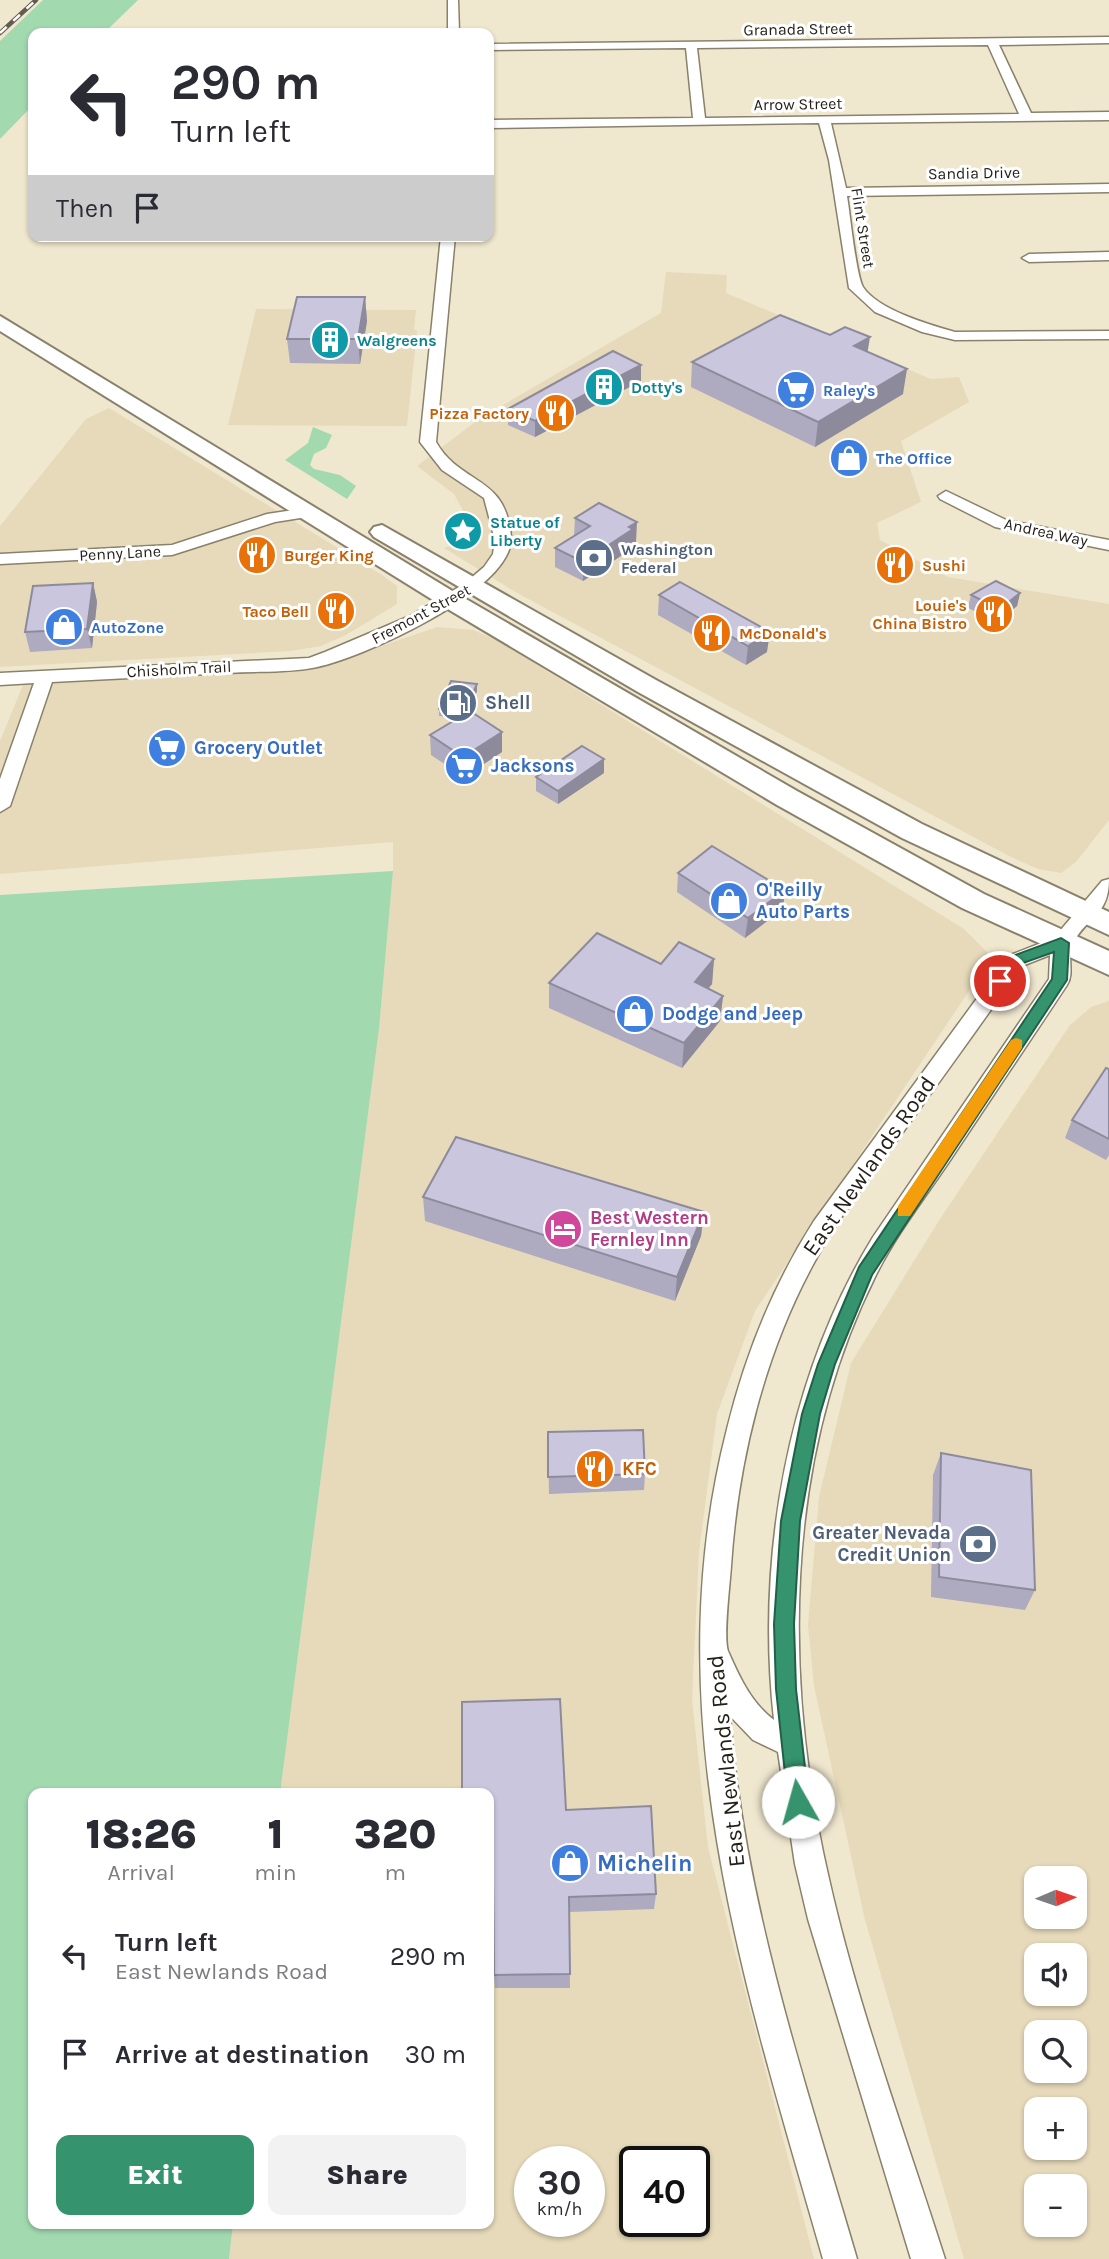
<!DOCTYPE html>
<meta charset="utf-8">
<style>
:root{--surface:#fff;--page:#f2f2f3;--text:#2b2b33;--muted:#7c7c81;--accent:#35946d}
body{margin:0;font-family:Karla,sans-serif;background:var(--page);color:var(--text);height:100vh;display:flex;flex-direction:column;font-size:26px;white-space:nowrap}
*{box-sizing:border-box;margin:0}
p{font-size:23px;color:var(--muted)}
.icon{flex:none;width:38px;height:38px;fill:none;stroke:currentColor;stroke-width:2;stroke-linecap:round;stroke-linejoin:round}
.map{position:relative;flex:1;overflow:hidden}
.sheet{position:absolute;left:28px;top:1788px;width:466px;height:441px;display:flex;flex-direction:column;background:var(--surface);border-radius:14px;box-shadow:0 2px 5px #0004}
.sheet>*{flex:none}
.hud{position:absolute;left:28px;top:28px;width:466px;height:214px;border-radius:14px;box-shadow:0 2px 5px #0004;background:#fff;color:var(--text);overflow:hidden}
.needle{width:46px;rotate:88deg}
.tools{position:absolute;left:1024px;top:1866px;display:grid;gap:14px}
.tools a{display:grid;place-items:center;width:63px;height:63px;border-radius:14px;background:var(--surface);box-shadow:0 2px 5px #0004;font-size:35px}
.speed{position:absolute;left:514px;top:2146px;display:flex;gap:14px;font-size:35px;font-weight:700;text-align:center}
.speed>*{display:grid;place-content:center;width:91px;height:91px;border-radius:50%;background:var(--surface);box-shadow:0 2px 5px #0004;line-height:1}
.speed small{font-size:18px;font-weight:400}
.speed .limit{border:4px solid #111;border-radius:10px;background:#fff;color:#111}
.pin{position:absolute;display:grid;place-items:center;width:60px;height:60px;color:#fff;margin:-30px;border:4px solid #fff;border-radius:50%;box-shadow:0 2px 7px #0007}
.me{position:absolute;width:77px;margin:-38px;rotate:353deg;stroke-linejoin:round;filter:drop-shadow(0 0 5px #0008)}
.turn{display:flex;align-items:center;gap:24px;height:147px;padding:0 28px;font-size:32px}
.turn .icon{width:91px;height:91px;stroke-width:2.5}
.turn b{display:block;font-size:49px;line-height:60px}
.then{display:flex;align-items:center;height:66px;padding:0 28px;background:#0003;gap:14px;font-size:26px}
.eta{display:flex;justify-content:space-evenly;align-items:center;height:119px;text-align:center}
.eta b{font-size:42px;font-weight:800;line-height:49px}
.button{display:flex;gap:14px;margin-top:auto;padding:14px 28px}
.button a{flex:1;height:80px;border-radius:14px;background:var(--accent);color:#fff;font-size:28px;font-weight:800;line-height:80px;text-align:center}
.button a+a{background:var(--page);color:var(--text)}
ul{padding:0;list-style:none}
li{display:flex;align-items:center;gap:21px;height:98px;padding:0 28px}
li div{flex:1}
li b{display:block;font-size:26px}
li em{font-style:normal}
.map>svg:first-child{display:block}
</style>
<div class="map">
<svg width="1109" height="2259" viewBox="0 0 1109 2259">
<rect width="100%" height="100%" fill="#f0e7cf"/>
<g fill="#e6daba" fill-rule="evenodd">
<path d="M666 272 727 275 726 293 931 379 959 377 969 402 901 441 921 502 877 523 880 540 948 577 1109 604V820L1076 862 1061 873 1038 869 1009 856 517 593 444 548 464 541 465 514 454 494 417 466 479 419 661 313Z"/>
<path d="M256 309 416 310 414 329 417 331 407 426 228 425Z"/>
<path d="M109 408 382 575 397 586V604L346 635 321 646 291 651 0 667V526L86 419Z"/>
<path d="M437 627 473 630 495 639 964 929 987 952 981 973 755 1311 717 1414 699 1552 692 1699 708 1847 814 2259H229L233 2224H488V1794H280L379 1029 393 871V842L0 874V741L23 685 314 669ZM530 2161H590V2221H530ZM635 2161H695V2221H635Z"/>
<path d="M1109 1001V2259H964L865 1920 814 1686 808 1625 819 1497 851 1363 938 1222 1070 1025 1091 1007ZM1036 1878H1074V1916H1036ZM1036 1955H1074V1993H1036ZM1036 2032H1074V2070H1036ZM1036 2109H1074V2147H1036ZM1036 2186H1074V2224H1036Z"/>
</g>
<g fill="#a2d9af">
<path d="M43 0H138L104 33H33V105L0 139V41Z"/>
<path d="M313 427 332 435 326 448 314 454 310 465 314 469 340 475 356 486 347 499 285 460 308 443Z"/>
<path d="M393 871 379 1029 280 1794H33V2224H233L229 2259H0V895Z"/>
</g>
<g fill="none" stroke-linecap="round" stroke-linejoin="round">
<defs>
<g id="minor">
<path d="M448 0H458L459 33H448Z"/>
<path d="M1109 37V43L999 45 1031 113 1109 112V120L831 123 846 188 1109 184V192L847 196C850 213 856 275 863 287 878 310 930 325 955 332L1109 331V339L955 340 922 332 875 312 849 288 829 160 819 123 488 128V120L693 118 686 48 488 50V44ZM988 45 1019 114 705 118 697 48Z"/>
<path d="M441 236H455L436 442C461 486 506 474 511 537 515 590 357 661 312 668 284 673 255 671 227 673 169 676 110 679 52 682L10 806 0 812V779L34 683 0 685V673L309 658 325 652 410 616 464 584 484 567 493 554 495 540 484 498 442 470 420 442Z"/>
<path d="M1109 252V260L1029 262 1022 258 1029 254Z"/>
<path d="M946 491 1006 520 1109 540V550L995 527 940 499 938 496Z"/>
<path d="M307 508 315 513 313 516 275 522 172 555 0 564V554L172 545 267 514Z"/>
<path d="M1109 879C1109 916 1088 915 1073 943 1066 955 1075 973 1067 985 1028 1044 988 1103 949 1162 924 1199 895 1236 875 1277 783 1462 783 1681 829 1879 858 2008 905 2133 945 2259H911L808 1919 795 1864 778 1752 753 1740 730 1716C744 1902 805 2081 857 2259H823C745 1986 654 1715 727 1429 745 1356 773 1285 814 1221L1008 956 1054 938 1102 881ZM1050 955 1049 979 873 1237C787 1378 756 1557 774 1720 751 1703 739 1676 728 1651 723 1637 730 1584 731 1566 738 1461 764 1354 815 1261 838 1218 869 1178 898 1139 940 1081 981 1024 1022 966Z"/>
</g>
<g id="highway">
<path d="M0 316 459 595 797 791 984 894 1109 951V975L962 908 777 805 441 605 0 331Z"/>
<path d="M382 525 656 680 922 824 1109 912V935L902 838 638 692 374 537 370 532 374 527Z"/>
</g>
</defs>
<use href="#minor" stroke="#89816b" stroke-width="3"/>
<use href="#highway" stroke="#89816b" stroke-width="4"/>
<use href="#minor" fill="#fff" fill-rule="evenodd"/>
<use href="#highway" fill="#fff" fill-rule="evenodd"/>
<defs>
<path id="rail" d="M0 33 36 0"/>
</defs>
<use href="#rail" stroke="#635d50" stroke-width="4.5"/>
<use href="#rail" stroke="#fff" stroke-width="2.5" stroke-dasharray="9" stroke-linecap="butt"/>
</g>
<g fill="#aeaabf">
<path d="M365 297 367 321 360 364 290 363 287 339Z"/>
<path d="M868 352 903 394 815 447 691 387 692 362Z"/>
<path d="M641 365V381L535 437 508 425V409Z"/>
<path d="M575 518 636 542 633 544V548L583 581 555 567V548L574 536Z"/>
<path d="M93 583 97 602 92 648 30 652 25 632Z"/>
<path d="M1020 593 1017 606 997 622 968 608 971 595Z"/>
<path d="M659 595 767 652 746 665 658 615Z"/>
<path d="M477 684V691L468 712 502 732V752L464 777 431 755 430 735 457 718 439 716V709Z"/>
<path d="M604 773 558 804 536 791V777Z"/>
<path d="M678 873 785 890 783 909 745 938 677 892Z"/>
<path d="M714 959 712 984 708 989 723 996 720 1021 682 1068 549 1008V983L661 964Z"/>
<path d="M1109 1069V1155L1106 1160 1065 1138 1072 1120Z"/>
<path d="M423 1197 704 1212 701 1236 675 1301 425 1221Z"/>
<path d="M548 1432 645 1474 644 1490 549 1494Z"/>
<path d="M941 1453 1035 1590 1025 1610 931 1597 933 1475Z"/>
<path d="M488 1794 566 1810 656 1894 654 1909 569 1912 570 1988H495L494 1975 493 1899H488Z"/>
</g>
<g fill="#8d8b9b">
<path d="M365 297 367 321 360 364 358 339Z"/>
<path d="M870 337 866 362 854 346Z"/>
<path d="M641 365V381L535 437V421Z"/>
<path d="M907 369 903 394 815 447 818 422Z"/>
<path d="M637 522 636 542 633 544V548L583 581V562L629 527Z"/>
<path d="M93 583 97 602 92 648 87 629Z"/>
<path d="M1020 593 1017 606 997 622 1000 609Z"/>
<path d="M770 632 767 652 746 665 748 646Z"/>
<path d="M477 684V691L465 719 464 713Z"/>
<path d="M502 732V752L464 777 463 757Z"/>
<path d="M604 759V773L558 804V791Z"/>
<path d="M785 890 783 909 745 938 748 918Z"/>
<path d="M714 959 712 984 692 1008 695 982Z"/>
<path d="M723 996 720 1021 682 1068 684 1043Z"/>
<path d="M704 1212 701 1236 675 1301 677 1277Z"/>
</g>
<g fill="#cac6de" stroke="#8d8b9b" stroke-width="2">
<path d="M297 297H365L358 339H287Z"/>
<path d="M780 315 830 335 845 327 870 337 854 346 907 369 818 422 692 362Z"/>
<path d="M613 351 641 365 535 421 508 409Z"/>
<path d="M599 503 637 522 629 527 633 529 583 562 555 548 590 526 575 518Z"/>
<path d="M996 581 1020 593 1000 609 971 595Z"/>
<path d="M680 582 770 632 748 646 659 595Z"/>
<path d="M93 583 87 629 25 632 33 586Z"/>
<path d="M451 681 477 684 464 713 439 709Z"/>
<path d="M470 711 502 732 463 757 430 735Z"/>
<path d="M582 746 604 759 558 791 536 777Z"/>
<path d="M712 846 785 890 748 918 678 873Z"/>
<path d="M597 933 661 964 679 942 714 959 695 982 723 996 684 1043 549 983Z"/>
<path d="M1106 1068 1109 1069V1139L1072 1120Z"/>
<path d="M456 1137 704 1212 677 1277 423 1197Z"/>
<path d="M643 1430 645 1474 548 1477V1432Z"/>
<path d="M941 1453 1031 1470 1035 1590 939 1577Z"/>
<path d="M560 1699 566 1810 651 1806 656 1894 569 1897 570 1974 494 1975 493 1884H488V1794H462V1702Z"/>
</g>
<path fill="#35946d" stroke="#226047" stroke-width="2" d="M1061 938 1069 943 1067 980 872 1275 835 1364 820 1414 800 1521 794 1624 796 1689 809 1802 806 1810 798 1813 791 1810 788 1802 776 1689 774 1624 781 1521 802 1414 818 1364 859 1267 1052 979 1054 952 1020 964 1005 985 1000 986 993 981 1010 957Z"/>
<path fill="#f59e0b" d="M1016 1038 1022 1040V1048L910 1216H898V1206L1011 1040Z"/>
<defs>
<symbol id="building-disc" viewBox="-11 -11 22 22"><circle r="9.5" fill="#0f9aa8" stroke="#fff"/><path d="M-4-6H4V6H1V3H-1V6H-4ZM-2.5-4.3h1.7v1.8h-1.7ZM.8-4.3h1.7v1.8H.8ZM-2.5-1h1.7V.8h-1.7ZM.8-1h1.7V.8H.8Z" fill="#fff"/></symbol>
<symbol id="supermarket-disc" viewBox="-11 -11 22 22"><circle r="9.5" fill="#3f7fe0" stroke="#fff"/><path d="M-6-5.5h2.5l.6 2H6L4.5 2H-2.5L-4.4-4H-6ZM-1.5 3.2a1.3 1.3 0 1 0 .1 0ZM3 3.2a1.3 1.3 0 1 0 .1 0Z" fill="#fff"/></symbol>
<symbol id="restaurant-disc" viewBox="-11 -11 22 22"><circle r="9.5" fill="#e8710a" stroke="#fff"/><path d="M-5-6h1v4h1v-4h1v4h1v-4h1v5L-1.5 .5V6h-2V.5L-5-1ZM5-6V6H3V1.5H1.5Q1.5-4 5-6Z" fill="#fff"/></symbol>
<symbol id="shop-disc" viewBox="-11 -11 22 22"><circle r="9.5" fill="#3f7fe0" stroke="#fff"/><path d="M-5-2.5h2.3a2.7 3.5 0 0 1 5.4 0H5L5.5 6h-11ZM-1.5-2.5h3a1.5 2.3 0 0 0-3 0Z" fill="#fff"/></symbol>
<symbol id="sight-disc" viewBox="-11 -11 22 22"><circle r="9.5" fill="#0f9aa8" stroke="#fff"/><path d="M0-6L1.8-2.2L6-1.7L2.9 1.2L3.7 5.4L0 3.3L-3.7 5.4L-2.9 1.2L-6-1.7L-1.8-2.2Z" fill="#fff"/></symbol>
<symbol id="bank-disc" viewBox="-11 -11 22 22"><circle r="9.5" fill="#5c6f8a" stroke="#fff"/><path d="M-6-4H6V4H-6ZM0-2.3a2.3 2.3 0 1 0 0 4.6a2.3 2.3 0 1 0 0-4.6Z" fill="#fff"/></symbol>
<symbol id="fuel-disc" viewBox="-11 -11 22 22"><circle r="9.5" fill="#5c6f8a" stroke="#fff"/><path d="M-5.5-6h7V0h2V4h1.3V-2.5L3-4.5l.8-.8L6-3V5H2.5V1h-1V6h-7ZM-4.2-4.7v3.2H.2V-4.7Z" fill="#fff"/></symbol>
<symbol id="hotel-disc" viewBox="-11 -11 22 22"><circle r="9.5" fill="#d1479c" stroke="#fff"/><path d="M-6-4.5h1.5V1H6V5H4.5V3h-9V5H-6ZM-4 0a1.8 1.8 0 1 1 3.6 0ZM.5 0V-2.5h3Q6-2.5 6 0Z" fill="#fff"/></symbol>
</defs>
<g fill-rule="evenodd">
<use href="#building-disc" x="308" y="318" width="44" height="44"/>
<use href="#building-disc" x="582" y="365" width="44" height="44"/>
<use href="#supermarket-disc" x="774" y="368" width="44" height="44"/>
<use href="#restaurant-disc" x="534" y="391" width="44" height="44"/>
<use href="#shop-disc" x="827" y="436" width="44" height="44"/>
<use href="#sight-disc" x="441" y="509" width="44" height="44"/>
<use href="#restaurant-disc" x="235" y="533" width="44" height="44"/>
<use href="#bank-disc" x="572" y="536" width="44" height="44"/>
<use href="#restaurant-disc" x="873" y="543" width="44" height="44"/>
<use href="#restaurant-disc" x="314" y="589" width="44" height="44"/>
<use href="#restaurant-disc" x="972" y="592" width="44" height="44"/>
<use href="#shop-disc" x="42" y="605" width="44" height="44"/>
<use href="#restaurant-disc" x="690" y="611" width="44" height="44"/>
<use href="#fuel-disc" x="436" y="681" width="44" height="44"/>
<use href="#supermarket-disc" x="145" y="726" width="44" height="44"/>
<use href="#supermarket-disc" x="442" y="744" width="44" height="44"/>
<use href="#shop-disc" x="707" y="879" width="44" height="44"/>
<use href="#shop-disc" x="613" y="992" width="44" height="44"/>
<use href="#hotel-disc" x="541" y="1207" width="44" height="44"/>
<use href="#restaurant-disc" x="573" y="1447" width="44" height="44"/>
<use href="#bank-disc" x="956" y="1522" width="44" height="44"/>
<use href="#shop-disc" x="548" y="1841" width="44" height="44"/>
</g>
<g text-anchor="middle" dominant-baseline="central" stroke-width="6" stroke-linejoin="round" paint-order="stroke">
<g font-size="16" fill="#231f17" stroke="#fff">
<text transform="translate(798 29) rotate(-1)">Granada Street</text>
<text transform="translate(798 104) rotate(-1)">Arrow Street</text>
<text transform="translate(974 173) rotate(-1)">Sandia Drive</text>
<text transform="translate(863 228) rotate(81)">Flint Street</text>
<text transform="translate(1046 532) rotate(12)">Andrea Way</text>
<text transform="translate(120 553) rotate(-3)">Penny Lane</text>
<text transform="translate(421 614) rotate(-28)">Fremont Street</text>
<text transform="translate(179 669) rotate(-3)">Chisholm Trail</text>
</g>
<g font-size="16" font-weight="bold" fill="#0d838f" stroke="#fff" text-anchor="start">
<text x="357" y="340">Walgreens</text>
<text x="631" y="387">Dotty's</text>
<text x="490" y="522">Statue of<tspan x="490" dy="18">Liberty</tspan></text>
</g>
<g font-size="16" font-weight="bold" fill="#366cbe" stroke="#fff" text-anchor="start">
<text x="823" y="390">Raley's</text>
<text x="876" y="458">The Office</text>
<text x="91" y="627">AutoZone</text>
</g>
<g font-size="16" font-weight="bold" fill="#c56008" stroke="#fff" text-anchor="end">
<text x="529" y="413">Pizza Factory</text>
<text x="284" y="555" text-anchor="start">Burger King</text>
<text x="922" y="565" text-anchor="start">Sushi</text>
<text x="967" y="605">Louie's<tspan x="967" dy="18">China Bistro</tspan></text>
<text x="309" y="611">Taco Bell</text>
<text x="739" y="633" text-anchor="start">McDonald's</text>
</g>
<g font-size="16" font-weight="bold" fill="#4e5e75" stroke="#fff" text-anchor="start">
<text x="621" y="549">Washington<tspan x="621" dy="18">Federal</tspan></text>
</g>
<g font-size="19" font-weight="bold" fill="#4e5e75" stroke="#fff" text-anchor="start">
<text x="485" y="703">Shell</text>
<text x="951" y="1533" text-anchor="end">Greater Nevada<tspan x="951" dy="22">Credit Union</tspan></text>
</g>
<g font-size="19" font-weight="bold" fill="#366cbe" stroke="#fff" text-anchor="start">
<text x="194" y="748">Grocery Outlet</text>
<text x="491" y="766">Jacksons</text>
<text x="756" y="890">O'Reilly<tspan x="756" dy="22">Auto Parts</tspan></text>
<text x="662" y="1014">Dodge and Jeep</text>
</g>
<g font-size="19" font-weight="bold" fill="#b23c85" stroke="#fff" text-anchor="start">
<text x="590" y="1218">Best Western<tspan x="590" dy="22">Fernley Inn</tspan></text>
</g>
<g font-size="19" font-weight="bold" fill="#c56008" stroke="#fff" text-anchor="start">
<text x="622" y="1469">KFC</text>
</g>
<g font-size="23" fill="#231f17" stroke="#fff">
<text transform="translate(869 1166) rotate(-55)">East Newlands Road</text>
<text transform="translate(726 1761) rotate(-96)">East Newlands Road</text>
</g>
<g font-size="23" font-weight="bold" fill="#366cbe" stroke="#fff" text-anchor="start">
<text x="597" y="1863">Michelin</text>
</g>
</g>
</svg>
<div class="tools">
<a><svg class="needle" viewBox="-14 -14 28 28"><path d="M0-13l5 13h-10z" fill="#e53935"/><path d="M0 13l5-13h-10z" fill="#7c7c81"/></svg></a>
<a><svg class="icon" aria-label="sound" viewBox="0 0 24 24"><path d="M4 9h4l5-4v14l-5-4H4zM17 9q2 3 0 6"/></svg></a>
<a><svg class="icon" aria-label="search" viewBox="0 0 24 24"><circle cx="10" cy="10" r="6"/><path d="M15 15l6 6"/></svg></a>
<a>+</a>
<a>−</a>
</div>
<div class="speed"><div>30<small>km/h</small></div><div class="limit">40</div></div>
<div class="pin" style="left:1000px;top:981px;background:#d93025"><svg class="icon" aria-label="arrive" viewBox="0 0 24 24"><path d="M6 21V4h12l-3 4 3 4H6"/></svg></div>
<svg class="me" style="left:798px;top:1802px" viewBox="-20 -20 40 40"><circle r="19" fill="#fff"/><path d="M0-13L10 11 0 6-10 11z" fill="#35946d"/></svg>
<div class="hud">
<div class="turn"><svg class="icon" aria-label="left" viewBox="0 0 24 24"><path d="M17 20v-9H6M10 6l-5 5 5 5"/></svg><div><b>290 m</b>Turn left</div></div>
<div class="then">Then<svg class="icon" aria-label="arrive" viewBox="0 0 24 24"><path d="M6 21V4h12l-3 4 3 4H6"/></svg></div>
</div>
<section class="sheet">
<div class="eta">
<div><b>18:26</b><p>Arrival</p></div>
<div><b>1</b><p>min</p></div>
<div><b>320</b><p>m</p></div>
</div>
<ul>
<li><svg class="icon" aria-label="left" viewBox="0 0 24 24"><path d="M17 20v-9H6M10 6l-5 5 5 5"/></svg><div><b>Turn left</b><p>East Newlands Road</p></div><em>290 m</em></li>
<li><svg class="icon" aria-label="arrive" viewBox="0 0 24 24"><path d="M6 21V4h12l-3 4 3 4H6"/></svg><div><b>Arrive at destination</b></div><em>30 m</em></li>
</ul>
<div class="button"><a>Exit</a><a>Share</a></div>
</section>
</div>
